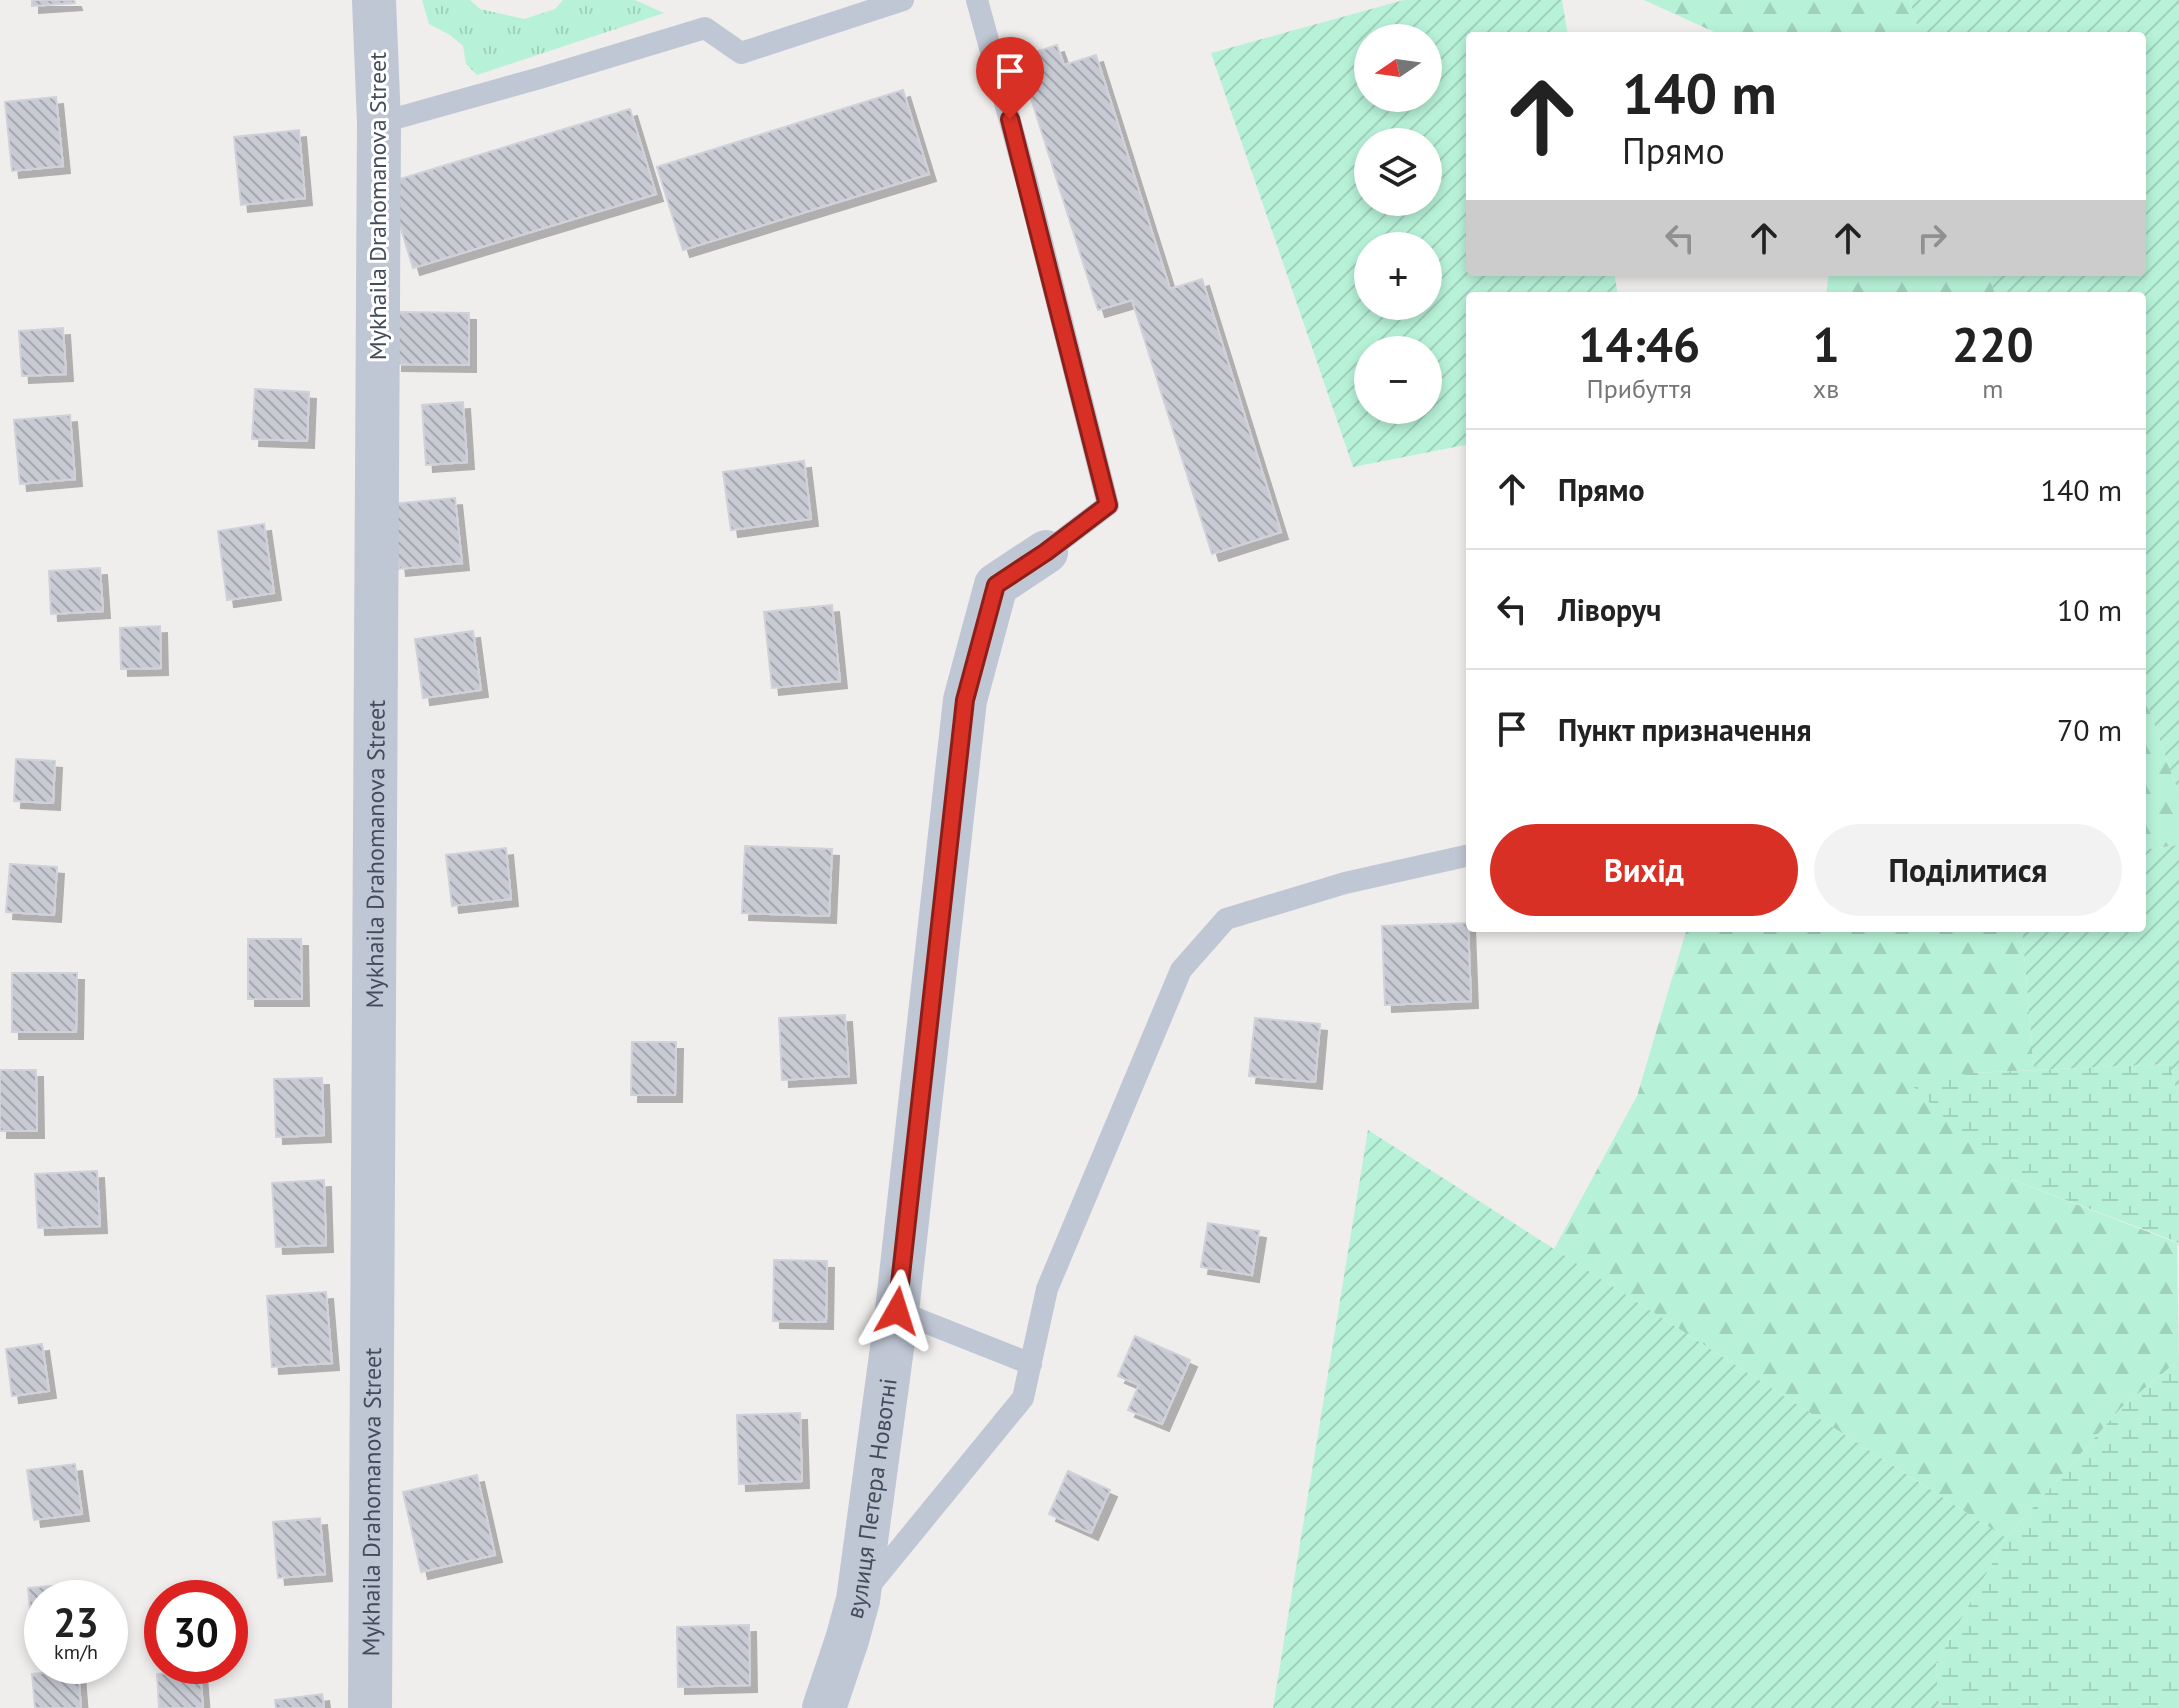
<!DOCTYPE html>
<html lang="uk">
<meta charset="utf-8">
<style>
:root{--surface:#fff;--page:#f2f2f2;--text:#222;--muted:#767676;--line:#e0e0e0;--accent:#d93025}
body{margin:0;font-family:"PT Sans",sans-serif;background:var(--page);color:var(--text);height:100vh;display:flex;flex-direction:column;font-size:30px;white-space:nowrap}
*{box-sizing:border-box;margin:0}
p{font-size:26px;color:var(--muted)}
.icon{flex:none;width:44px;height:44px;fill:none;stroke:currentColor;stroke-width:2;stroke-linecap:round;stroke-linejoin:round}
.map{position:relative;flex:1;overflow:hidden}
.sheet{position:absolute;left:1466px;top:292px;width:680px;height:640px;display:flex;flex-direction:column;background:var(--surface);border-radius:8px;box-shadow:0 4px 12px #0003}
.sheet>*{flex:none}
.hud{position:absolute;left:1466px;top:32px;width:680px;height:244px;border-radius:8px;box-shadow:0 4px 12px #0003;background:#fff;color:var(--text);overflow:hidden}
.needle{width:52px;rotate:257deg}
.fabs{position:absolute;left:1354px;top:24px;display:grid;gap:16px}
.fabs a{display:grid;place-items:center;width:88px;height:88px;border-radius:50%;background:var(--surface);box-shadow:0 4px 12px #0003;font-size:40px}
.speed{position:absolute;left:24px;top:1580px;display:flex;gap:16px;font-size:40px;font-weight:700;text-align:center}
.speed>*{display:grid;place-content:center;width:104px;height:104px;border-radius:50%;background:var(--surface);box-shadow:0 4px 12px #0003;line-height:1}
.speed small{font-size:20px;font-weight:400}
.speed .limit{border:12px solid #d22;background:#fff;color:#111}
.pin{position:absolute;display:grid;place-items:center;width:68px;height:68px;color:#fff;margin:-82px -34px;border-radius:50% 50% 50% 0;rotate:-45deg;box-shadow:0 0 8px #0007}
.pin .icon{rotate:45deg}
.me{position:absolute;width:88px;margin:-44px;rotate:6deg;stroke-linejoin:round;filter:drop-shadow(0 0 6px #0008)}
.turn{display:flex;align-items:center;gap:28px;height:168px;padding:0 24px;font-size:36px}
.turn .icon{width:104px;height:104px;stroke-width:2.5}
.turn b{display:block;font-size:56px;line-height:68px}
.lanes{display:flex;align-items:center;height:76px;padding:0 24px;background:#0003;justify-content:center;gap:40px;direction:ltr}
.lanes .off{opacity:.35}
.eta{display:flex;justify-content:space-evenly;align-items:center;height:136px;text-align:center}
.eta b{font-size:48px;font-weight:700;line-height:56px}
.action{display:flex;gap:16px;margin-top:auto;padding:16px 24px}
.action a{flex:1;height:92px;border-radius:48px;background:var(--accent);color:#fff;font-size:32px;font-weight:700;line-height:92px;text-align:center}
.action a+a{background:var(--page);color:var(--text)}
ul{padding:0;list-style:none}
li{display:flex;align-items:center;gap:24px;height:120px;padding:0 24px;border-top:2px solid var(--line)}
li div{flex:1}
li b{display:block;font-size:30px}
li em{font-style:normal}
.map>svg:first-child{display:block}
</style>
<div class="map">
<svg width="2179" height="1708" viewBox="0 0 2179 1708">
<defs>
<pattern id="grass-tufts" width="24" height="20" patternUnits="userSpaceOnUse" patternTransform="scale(2)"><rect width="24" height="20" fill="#b7f2d8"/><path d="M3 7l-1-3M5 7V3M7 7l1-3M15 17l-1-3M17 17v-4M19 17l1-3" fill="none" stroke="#9fd1bc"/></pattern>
<pattern id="forest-firs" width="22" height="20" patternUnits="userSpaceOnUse" patternTransform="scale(2)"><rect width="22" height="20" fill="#b7f2d8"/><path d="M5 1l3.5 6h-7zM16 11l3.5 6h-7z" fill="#9fd1bc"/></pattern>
<pattern id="wetland-marsh" width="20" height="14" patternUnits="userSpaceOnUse" patternTransform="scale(2)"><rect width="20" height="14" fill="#b7f2d8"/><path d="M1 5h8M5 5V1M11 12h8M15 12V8" fill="none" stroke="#9fd1bc"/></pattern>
<pattern id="garden-furrows" width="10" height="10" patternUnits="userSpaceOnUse" patternTransform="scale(2)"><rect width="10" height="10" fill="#b7f2d8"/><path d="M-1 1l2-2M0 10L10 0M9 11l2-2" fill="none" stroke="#9fd1bc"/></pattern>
<pattern id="building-back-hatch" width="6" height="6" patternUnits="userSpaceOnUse" patternTransform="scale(2)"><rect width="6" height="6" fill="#c8cbd3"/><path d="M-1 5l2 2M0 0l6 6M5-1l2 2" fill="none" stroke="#a4a7ae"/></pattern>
<filter id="shadow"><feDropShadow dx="7" dy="7" stdDeviation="0" flood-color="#0004"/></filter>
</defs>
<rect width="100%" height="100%" fill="#f0eded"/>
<path fill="url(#grass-tufts)" d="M422 0H470L480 9 524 19 555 9 563 0H635L664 13 477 75 466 64 463 46 450 35 429 24Z"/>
<g fill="url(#forest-firs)">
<path d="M1644 0H1910L1920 36H1723Z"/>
<path d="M1829 272H1987L1996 296H1826Z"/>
<path d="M2142 689 2179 794V845L2142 850Z"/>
<path d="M1687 928H2022L2034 1070 1972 1073 2003 1176 2177 1243 2179 1360 2122 1407 2006 1538 1554 1249 1637 1096Z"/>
</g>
<g fill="url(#wetland-marsh)">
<path d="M2170 1064 2179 1102V1246L2177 1242 2003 1176 1912 1085 1972 1073Z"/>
<path d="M2179 1360V1708H1939L1936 1664 2006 1538 2122 1407Z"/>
</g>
<g fill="url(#garden-furrows)" fill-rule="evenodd">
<path d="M1404 0H1562L1568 36H1470V272H1614L1618 296H1470V444L1353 467 1211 53ZM1368 38H1428V98H1368ZM1368 142H1428V202H1368ZM1368 246H1428V306H1368ZM1368 350H1428V410H1368Z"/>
<path d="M1910 0H2179V794L2142 689V296H1996L1987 272H2142V36H1920Z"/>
<path d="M2179 845V1102L2170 1064 2034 1070 2022 928H2142V850Z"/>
<path d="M1368 1130 2006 1538 1936 1664 1939 1708H1273Z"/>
</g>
<g fill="url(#building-back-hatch)" stroke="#d0d1d9" stroke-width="2" filter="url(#shadow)">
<path d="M32 0H74L75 3 32 6Z"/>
<path d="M1057 45 1064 65 1096 55 1170 289 1202 279 1281 532 1212 554 1132 300 1098 310 1028 89 1017 93 1007 61Z"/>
<path d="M903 90 929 174 683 250 657 167Z"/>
<path d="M56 97 63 166 12 171 5 102Z"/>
<path d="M630 109 656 194 413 268 387 183Z"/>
<path d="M299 130 305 198 241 205 234 137Z"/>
<path d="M396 312 469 313V365L395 364Z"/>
<path d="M63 328 66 374 22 376 19 331Z"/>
<path d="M255 389 309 392 307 441 252 439Z"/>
<path d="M463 402 467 462 426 465 422 405Z"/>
<path d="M70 415 75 479 20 484 14 420Z"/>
<path d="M804 461 811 519 731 530 723 472Z"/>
<path d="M455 498 462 563 399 569 392 504Z"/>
<path d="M264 524 274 593 227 600 218 531Z"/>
<path d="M100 568 103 611 51 614 49 571Z"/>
<path d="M832 605 840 681 772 688 764 612Z"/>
<path d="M160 626 161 668 121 669 120 628Z"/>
<path d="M473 631 481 690 423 698 415 639Z"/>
<path d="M16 759 55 761 53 803 14 801Z"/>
<path d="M745 846 832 849 829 916 742 913Z"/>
<path d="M506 848 511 899 452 906 446 855Z"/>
<path d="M10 864 57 867 54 915 6 912Z"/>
<path d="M1468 923 1471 1001 1385 1005 1382 926Z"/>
<path d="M248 939H301L302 999H248Z"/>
<path d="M12 973H77L76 1032H12Z"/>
<path d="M845 1015 849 1076 782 1080 779 1018Z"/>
<path d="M1255 1018 1320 1024 1315 1082 1249 1076Z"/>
<path d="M632 1042H676L675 1095H631Z"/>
<path d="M0 1070H36L37 1131H0Z"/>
<path d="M322 1078 324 1135 276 1137 274 1079Z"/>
<path d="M97 1171 100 1226 38 1228 35 1174Z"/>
<path d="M324 1180 326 1245 276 1247 272 1183Z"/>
<path d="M1208 1223 1259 1231 1252 1275 1201 1267Z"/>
<path d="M774 1260 827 1261 826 1322 773 1321Z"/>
<path d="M326 1292 332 1363 272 1367 267 1296Z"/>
<path d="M1135 1336 1190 1360 1162 1424 1128 1410 1139 1385 1118 1376Z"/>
<path d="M42 1344 49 1391 12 1396 6 1349Z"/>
<path d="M800 1413 802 1481 739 1484 737 1415Z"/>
<path d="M75 1464 82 1514 34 1520 27 1470Z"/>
<path d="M1068 1471 1110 1490 1091 1533 1049 1514Z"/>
<path d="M477 1475 495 1555 421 1572 403 1492Z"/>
<path d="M320 1518 325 1574 278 1578 273 1522Z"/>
<path d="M73 1584 74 1598H42V1628L32 1629 28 1588Z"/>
<path d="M749 1625 750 1685 678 1687 677 1627Z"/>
<path d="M78 1670 81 1708H35L32 1674Z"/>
<path d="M200 1671 203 1708H159L157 1674Z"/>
<path d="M322 1694 324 1708H276L275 1700Z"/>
</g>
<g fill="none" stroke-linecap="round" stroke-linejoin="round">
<g stroke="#bfc6d4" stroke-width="22">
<path d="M977 0 1026 179 1108 505 1046 552"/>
<path d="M379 123 540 78 705 28 741 53 903 0"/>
<path d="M897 1311 1031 1364"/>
<path d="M866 1590 1023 1398 1047 1289 1181 970 1226 919 1345 883 1470 855"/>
</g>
<g stroke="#bfc6d4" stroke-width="44">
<path id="s1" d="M370 1708 379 123 374 0"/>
<path id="s2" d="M824 1708 847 1640 858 1600 897 1311 965 700 996 585 1046 552"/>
</g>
</g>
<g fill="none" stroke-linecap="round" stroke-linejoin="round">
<defs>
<path id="route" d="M897 1311 965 700 996 585 1046 552 1108 505 1010 119"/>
</defs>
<use href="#route" stroke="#8d1f18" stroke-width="20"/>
<use href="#route" stroke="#d93025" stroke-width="14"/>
</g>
<g text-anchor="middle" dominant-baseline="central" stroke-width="6" stroke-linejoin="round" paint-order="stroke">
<g font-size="24" fill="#444c5c" stroke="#fff">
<text transform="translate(377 206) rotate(-90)">Mykhaila Drahomanova Street</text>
<text stroke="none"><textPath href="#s1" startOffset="854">Mykhaila Drahomanova Street</textPath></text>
<text stroke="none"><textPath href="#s2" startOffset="216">вулиця Петера Новотні</textPath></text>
<text stroke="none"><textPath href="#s1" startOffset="206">Mykhaila Drahomanova Street</textPath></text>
</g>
</g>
</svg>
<div class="fabs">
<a><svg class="needle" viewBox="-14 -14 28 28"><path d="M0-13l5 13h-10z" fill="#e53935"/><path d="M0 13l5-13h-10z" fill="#767676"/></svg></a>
<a><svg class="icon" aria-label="layers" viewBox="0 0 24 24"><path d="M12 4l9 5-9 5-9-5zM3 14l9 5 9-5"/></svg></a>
<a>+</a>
<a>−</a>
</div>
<div class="speed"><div>23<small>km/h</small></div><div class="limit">30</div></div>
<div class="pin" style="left:1010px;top:119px;background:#d93025"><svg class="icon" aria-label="arrive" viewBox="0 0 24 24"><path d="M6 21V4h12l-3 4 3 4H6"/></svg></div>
<svg class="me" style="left:897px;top:1311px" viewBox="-20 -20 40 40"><path d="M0-17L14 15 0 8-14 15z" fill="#d93025" stroke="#fff" stroke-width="4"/></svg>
<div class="hud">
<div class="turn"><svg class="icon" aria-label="ahead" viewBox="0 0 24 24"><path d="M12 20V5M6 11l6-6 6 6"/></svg><div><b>140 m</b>Прямо</div></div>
<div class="lanes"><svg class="icon off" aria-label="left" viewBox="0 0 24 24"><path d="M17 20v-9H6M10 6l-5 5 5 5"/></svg><svg class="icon" aria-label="ahead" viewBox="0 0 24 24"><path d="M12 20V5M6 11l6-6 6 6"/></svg><svg class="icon" aria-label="ahead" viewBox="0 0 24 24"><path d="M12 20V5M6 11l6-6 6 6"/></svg><svg class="icon off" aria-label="right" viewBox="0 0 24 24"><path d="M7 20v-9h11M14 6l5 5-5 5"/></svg></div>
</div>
<section class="sheet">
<div class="eta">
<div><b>14:46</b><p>Прибуття</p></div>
<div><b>1</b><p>хв</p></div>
<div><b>220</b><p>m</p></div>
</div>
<ul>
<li><svg class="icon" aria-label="ahead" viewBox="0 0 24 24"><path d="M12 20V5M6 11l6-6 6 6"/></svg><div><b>Прямо</b></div><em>140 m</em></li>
<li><svg class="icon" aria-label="left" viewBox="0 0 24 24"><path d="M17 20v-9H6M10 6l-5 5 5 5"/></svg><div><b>Ліворуч</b></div><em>10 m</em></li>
<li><svg class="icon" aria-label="arrive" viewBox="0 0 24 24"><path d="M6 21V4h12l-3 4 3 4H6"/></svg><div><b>Пункт призначення</b></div><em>70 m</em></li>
</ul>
<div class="action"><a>Вихід</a><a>Поділитися</a></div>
</section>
</div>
